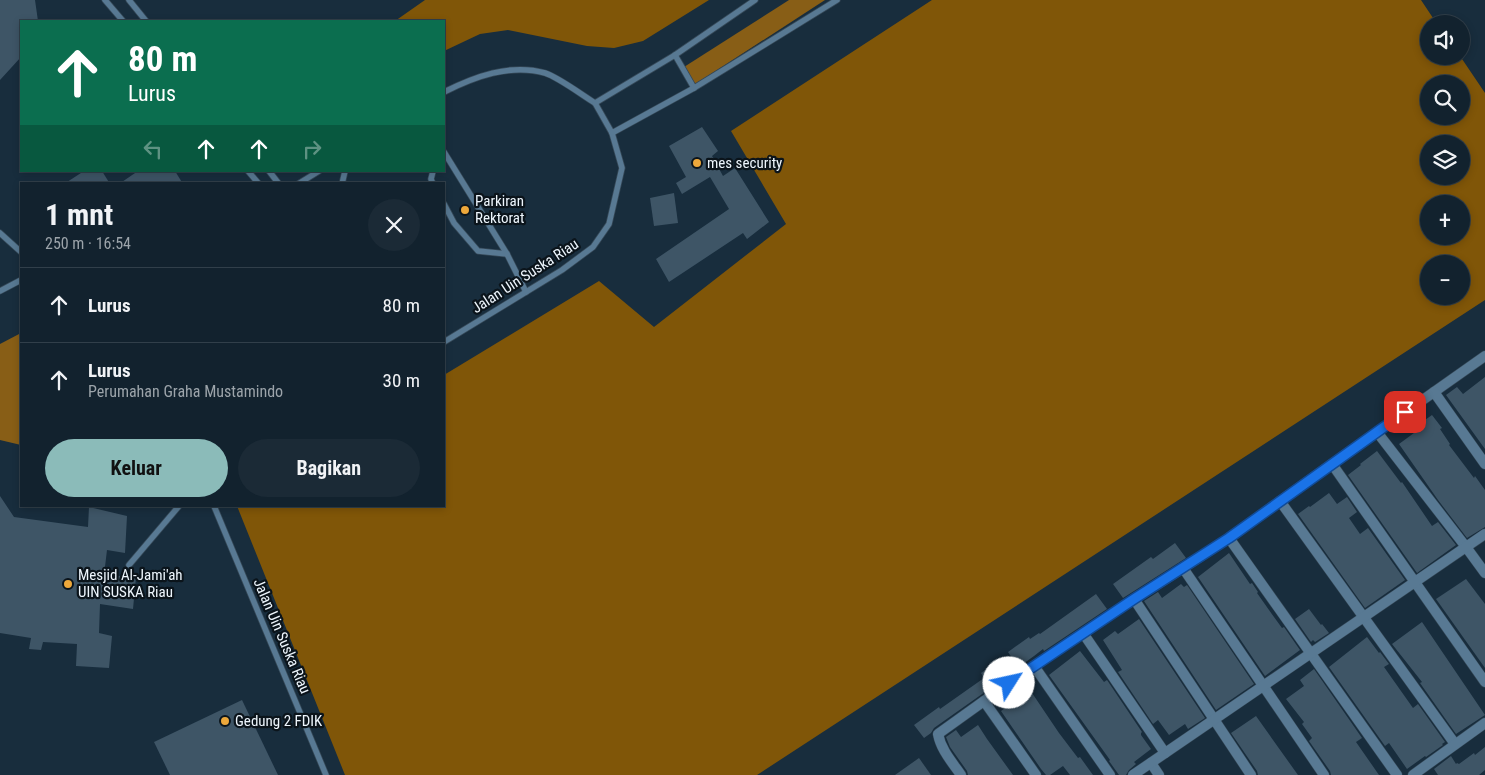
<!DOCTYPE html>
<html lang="id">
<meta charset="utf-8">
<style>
:root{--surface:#12222e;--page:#1b2a36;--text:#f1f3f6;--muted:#9ca4aa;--line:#313f4a;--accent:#8bbbb9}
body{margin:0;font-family:"Roboto Condensed",sans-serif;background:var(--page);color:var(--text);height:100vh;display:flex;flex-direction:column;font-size:19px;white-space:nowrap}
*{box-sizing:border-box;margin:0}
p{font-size:16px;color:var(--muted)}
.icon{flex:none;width:28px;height:28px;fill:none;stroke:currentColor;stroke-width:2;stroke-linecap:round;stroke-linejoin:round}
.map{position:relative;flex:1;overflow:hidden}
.drawer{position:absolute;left:20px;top:182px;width:425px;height:325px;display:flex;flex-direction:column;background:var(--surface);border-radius:0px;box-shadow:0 2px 8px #0003,0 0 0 1px var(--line)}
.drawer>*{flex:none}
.top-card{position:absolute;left:20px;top:20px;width:425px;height:152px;border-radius:0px;box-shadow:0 2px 8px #0003,0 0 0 1px var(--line);background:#0b6e4f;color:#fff;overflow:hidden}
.buttons{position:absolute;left:1420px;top:15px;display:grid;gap:10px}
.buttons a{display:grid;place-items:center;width:50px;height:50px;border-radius:50%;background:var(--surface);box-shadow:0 2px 8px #0003,0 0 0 1px var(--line);font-size:25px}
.pin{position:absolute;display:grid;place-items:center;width:42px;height:42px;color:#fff;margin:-21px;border-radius:10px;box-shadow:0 2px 8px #0006}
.me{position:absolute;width:55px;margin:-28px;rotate:55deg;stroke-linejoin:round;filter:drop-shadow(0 0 4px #0008)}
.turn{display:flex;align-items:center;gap:18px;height:105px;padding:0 25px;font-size:22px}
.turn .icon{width:65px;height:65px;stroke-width:2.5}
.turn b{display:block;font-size:35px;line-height:42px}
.lanes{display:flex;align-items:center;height:48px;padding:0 25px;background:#0003;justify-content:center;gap:25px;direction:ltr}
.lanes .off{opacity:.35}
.round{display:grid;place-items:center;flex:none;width:52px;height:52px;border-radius:26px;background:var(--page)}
.summary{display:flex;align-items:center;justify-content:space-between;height:85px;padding:0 25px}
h1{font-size:30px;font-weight:700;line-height:38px}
.primary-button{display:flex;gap:10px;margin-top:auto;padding:10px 25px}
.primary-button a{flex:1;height:58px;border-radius:30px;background:var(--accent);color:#111;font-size:20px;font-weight:700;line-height:58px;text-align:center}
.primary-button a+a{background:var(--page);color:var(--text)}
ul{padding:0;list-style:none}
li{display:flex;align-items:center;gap:15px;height:75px;padding:0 25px;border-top:1px solid var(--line)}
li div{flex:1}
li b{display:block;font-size:19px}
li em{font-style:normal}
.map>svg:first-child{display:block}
</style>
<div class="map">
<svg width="1485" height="775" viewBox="0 0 1485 775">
<rect width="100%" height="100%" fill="#182d3d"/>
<g fill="#805608" fill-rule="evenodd">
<path d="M425 0H709L643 41 614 48 587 46 508 30 480 34 444 51V21H395Z"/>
<path d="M932 0H1421L1437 24H1429V56H1460L1485 93V300L757 775H345L237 506H444V375L599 281 654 327 786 224 731 131ZM1429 84H1461V116H1429ZM1429 144H1461V176H1429ZM1429 204H1461V236H1429ZM1429 264H1461V296H1429Z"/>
</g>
<g fill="#885e16">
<path d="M789 0H825L694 85 684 67Z"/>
<path d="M21 333V445L0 440V344Z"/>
</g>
<g fill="#3e5566">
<path d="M0 0H35L38 21H21V57L0 80Z"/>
<path d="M702 127 718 151 712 156 723 176 735 168 769 222 747 239 743 233 669 282 656 259 729 209 710 177 682 194 676 183 686 177 669 146Z"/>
<path d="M84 171H102L110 184H64Z"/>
<path d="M138 171H175L183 184H119Z"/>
<path d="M674 193 678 223 654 226 650 198Z"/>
<path d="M1485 377V449L1446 395 1457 387 1463 394Z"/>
<path d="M1432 415 1442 428 1440 429 1450 444 1449 445 1474 478 1475 476 1485 490V527L1467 538 1438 500 1399 444 1418 430 1415 427Z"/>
<path d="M1377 451 1401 483 1402 482 1432 526 1438 522 1456 545 1417 573 1348 475 1361 465 1360 464Z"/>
<path d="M1329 493 1337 504 1347 497 1357 512 1349 518 1360 534 1368 528 1405 580 1365 608 1298 514 1309 506 1310 507Z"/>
<path d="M0 496 14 517 88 527 89 507 127 516 125 553 107 550 104 575 136 577 133 609 100 604 99 633 112 636 109 668 76 666 77 644 43 642 41 650 29 649 31 638 0 633Z"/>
<path d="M1175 543 1186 558 1123 598 1113 584 1151 557 1153 559Z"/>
<path d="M1229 553 1250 584 1252 583 1258 592 1257 593 1269 610 1282 628 1284 627 1300 650 1265 676 1198 577Z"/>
<path d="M1466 579 1485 604V668L1436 599Z"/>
<path d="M1181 584 1184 587 1187 585 1254 684 1216 710 1144 601 1158 592 1162 598Z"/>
<path d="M1096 594 1107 609 1044 651 1043 649 1034 656 1009 674V675L934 728 931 733 924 738 914 725 939 707 940 709 984 678 981 673 989 667 993 672 1012 658 1008 652 1029 637 1030 639 1039 633 1040 634Z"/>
<path d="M1309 609 1321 625 1322 624 1329 633 1315 642 1313 640 1311 642 1295 619Z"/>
<path d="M1139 619 1205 718 1188 729 1185 724 1169 735 1158 720 1153 724 1118 672 1122 670 1103 640 1115 631 1118 634Z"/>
<path d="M1422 622 1485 715 1456 734 1420 683 1422 682 1392 644Z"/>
<path d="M1367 637 1379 653 1380 652 1389 664 1384 667 1413 708 1418 704 1445 742 1442 744 1443 745 1426 757 1425 756 1407 769 1389 743 1385 746 1329 667Z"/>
<path d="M1080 651 1104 682 1107 680 1142 732 1141 733V735L1151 749 1134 762 1136 764 1129 770 1126 775H1119L1109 761 1110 760 1049 675Z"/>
<path d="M1314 669 1362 738 1356 742 1379 775H1331L1330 771 1309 741 1312 738 1302 724 1304 722 1286 699 1304 686 1300 680Z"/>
<path d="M1028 687 1059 733 1078 758 1080 757 1093 775H1070L1063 766 1050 775H1046L1041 769 1001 711 1019 698 1017 695Z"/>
<path d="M242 700 278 775H170L154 742Z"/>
<path d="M1256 716 1273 740 1298 775H1258L1257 771 1231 733Z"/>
<path d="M978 725 987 739 1013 775H968L967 771 950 747 946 737 956 730 961 737Z"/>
<path d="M1485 747V770L1479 775H1438L1434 769 1451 756 1456 764 1457 763 1459 764 1474 753 1475 755Z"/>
<path d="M919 758 931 775H895Z"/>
</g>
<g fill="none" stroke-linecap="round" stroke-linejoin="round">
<defs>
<g id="lane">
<path d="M105 0 123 21"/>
<path d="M129 0 146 21"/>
<path d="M675 55 694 88"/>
<path d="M444 92C474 77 510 63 545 73 558 77 582 95 595 103L675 55 755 0"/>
<path d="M595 103 612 133"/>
<path d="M444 152 507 254 526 292"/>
<path d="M248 171 259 184"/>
<path d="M269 171 279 184"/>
<path d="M433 171 431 179 433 184"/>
<path d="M298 184 319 171"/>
<path d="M342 184 345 171"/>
<path d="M444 204 454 223 478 251 507 254"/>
<path d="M0 233 21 252"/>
<path d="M0 291 21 280"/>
<path d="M444 342 562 270 593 247 609 224 622 168 612 133 694 88 837 0"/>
<path d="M214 506 326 775"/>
<path d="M129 565 179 506"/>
</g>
<g id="street">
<path d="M1485 356 1332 464 1485 682"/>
<path d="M1434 392 1485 464"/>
<path d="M1377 432 1466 547 1485 573"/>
<path d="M1332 464 1229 538 1397 775"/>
<path d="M1280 501 1455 744"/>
<path d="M1229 538 1183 568 1324 775"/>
<path d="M1134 599 1183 568"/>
<path d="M1083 633 1034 666 1110 775"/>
<path d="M1034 666 984 701 1036 775"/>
<path d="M1165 753 1083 633 1134 599 1251 775"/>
<path d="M1151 763 1159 775"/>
<path d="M961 775C952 762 941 750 938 734L984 701"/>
<path d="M1133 775 1485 534"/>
<path d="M1413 775 1485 723"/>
</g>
</defs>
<use href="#lane" stroke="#364958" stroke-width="7"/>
<use href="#street" stroke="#364958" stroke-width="11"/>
<use href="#lane" stroke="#587993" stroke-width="5.5"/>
<use href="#street" stroke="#587993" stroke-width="10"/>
</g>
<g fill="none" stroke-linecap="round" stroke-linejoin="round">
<defs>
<path id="route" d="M1009 683 1134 599 1229 538 1405 412"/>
</defs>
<use href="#route" stroke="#114b97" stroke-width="12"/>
<use href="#route" stroke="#1a73e8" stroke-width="9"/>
</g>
<g fill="#eda83b" stroke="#0b141b" stroke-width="2">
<circle cx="697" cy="163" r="5"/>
<circle cx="465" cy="210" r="5"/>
<circle cx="68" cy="584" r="5"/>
<circle cx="225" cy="721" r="5"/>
</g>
<g text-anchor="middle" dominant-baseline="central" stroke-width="4.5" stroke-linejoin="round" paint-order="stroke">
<g font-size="15" fill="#eef6fd" stroke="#0b141b" text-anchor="start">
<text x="707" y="163">mes security</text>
<text x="475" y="201">Parkiran<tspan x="475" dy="17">Rektorat</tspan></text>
<text x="78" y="575">Mesjid Al-Jami'ah<tspan x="78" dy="17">UIN SUSKA Riau</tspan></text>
<text x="235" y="721">Gedung 2 FDIK</text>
</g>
<g font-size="15" fill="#eef6fd" stroke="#0b141b">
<text transform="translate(525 276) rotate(-33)">Jalan Uin Suska Riau</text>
<text transform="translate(282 636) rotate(67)">Jalan Uin Suska Riau</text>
</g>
</g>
</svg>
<div class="buttons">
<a><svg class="icon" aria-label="sound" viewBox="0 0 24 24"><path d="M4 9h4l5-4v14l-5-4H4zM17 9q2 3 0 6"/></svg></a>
<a><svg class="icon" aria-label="search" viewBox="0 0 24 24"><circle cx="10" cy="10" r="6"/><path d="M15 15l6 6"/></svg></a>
<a><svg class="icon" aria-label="layers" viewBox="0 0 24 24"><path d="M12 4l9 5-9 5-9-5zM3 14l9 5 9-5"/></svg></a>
<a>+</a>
<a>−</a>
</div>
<div class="pin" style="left:1405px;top:412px;background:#d93025"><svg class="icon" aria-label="arrive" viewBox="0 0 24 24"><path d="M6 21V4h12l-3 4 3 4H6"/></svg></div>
<svg class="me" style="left:1009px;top:683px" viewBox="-20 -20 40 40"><circle r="19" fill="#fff"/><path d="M0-13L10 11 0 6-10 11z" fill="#1a73e8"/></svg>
<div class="top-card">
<div class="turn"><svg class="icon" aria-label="ahead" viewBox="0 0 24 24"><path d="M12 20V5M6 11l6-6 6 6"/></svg><div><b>80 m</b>Lurus</div></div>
<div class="lanes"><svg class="icon off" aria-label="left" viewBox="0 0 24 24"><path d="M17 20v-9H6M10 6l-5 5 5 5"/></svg><svg class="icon" aria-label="ahead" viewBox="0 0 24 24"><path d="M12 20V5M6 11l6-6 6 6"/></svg><svg class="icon" aria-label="ahead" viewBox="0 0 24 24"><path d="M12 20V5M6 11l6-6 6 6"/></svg><svg class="icon off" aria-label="right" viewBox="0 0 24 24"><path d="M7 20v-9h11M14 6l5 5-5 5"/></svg></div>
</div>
<section class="drawer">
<div class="summary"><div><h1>1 mnt</h1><p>250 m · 16:54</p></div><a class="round"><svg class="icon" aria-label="close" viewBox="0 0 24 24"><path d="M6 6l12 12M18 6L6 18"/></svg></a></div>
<ul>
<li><svg class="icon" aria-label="ahead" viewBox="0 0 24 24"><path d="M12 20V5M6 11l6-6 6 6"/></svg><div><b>Lurus</b></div><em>80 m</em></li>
<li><svg class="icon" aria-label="ahead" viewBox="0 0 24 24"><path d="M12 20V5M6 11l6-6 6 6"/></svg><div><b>Lurus</b><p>Perumahan Graha Mustamindo</p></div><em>30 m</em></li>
</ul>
<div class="primary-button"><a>Keluar</a><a>Bagikan</a></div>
</section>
</div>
